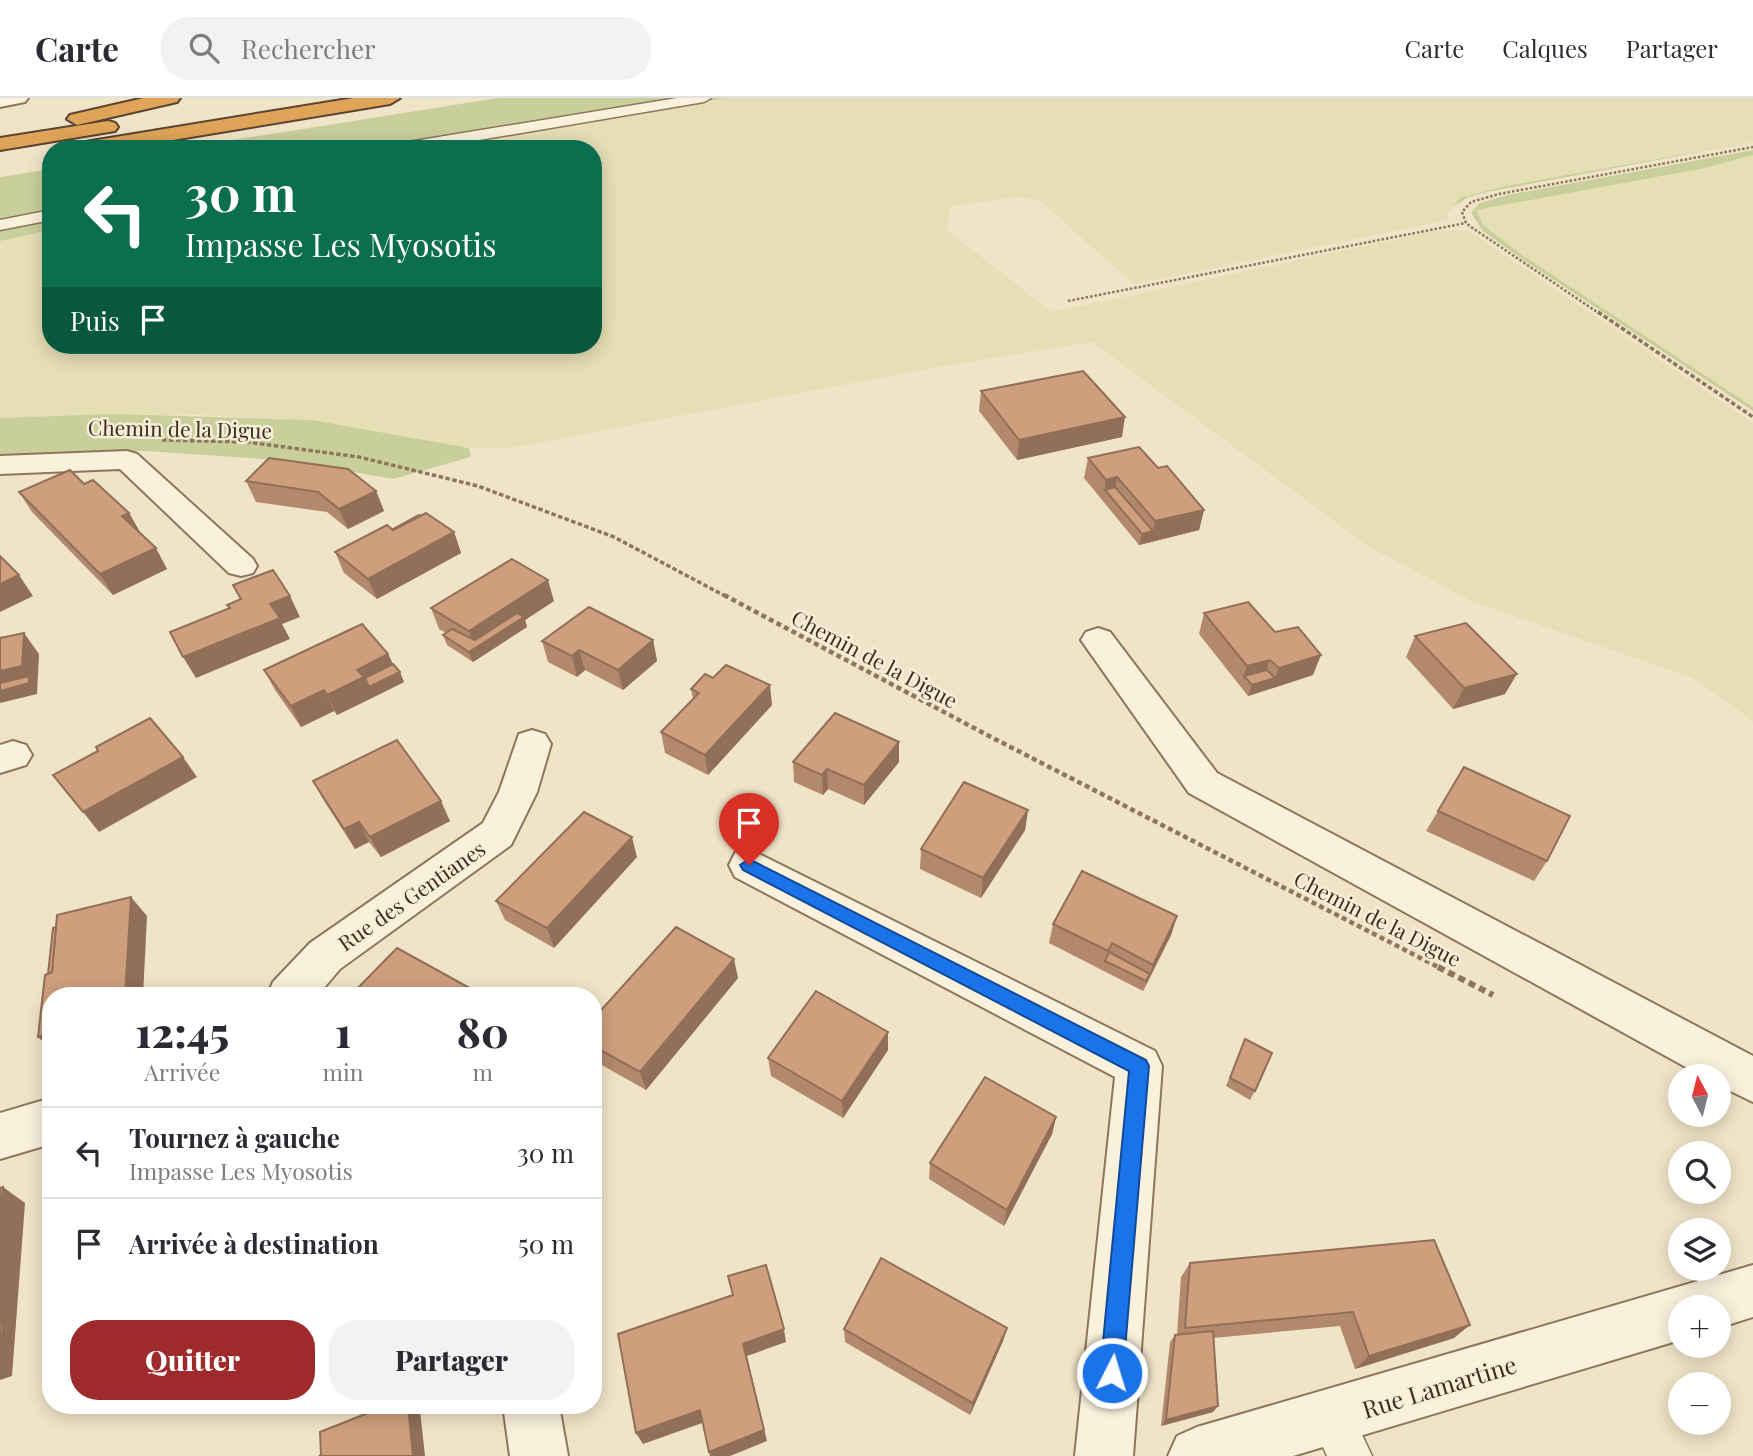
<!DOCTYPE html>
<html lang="fr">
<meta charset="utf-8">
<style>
:root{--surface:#fff;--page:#f2f2f3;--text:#2b2b33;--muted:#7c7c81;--line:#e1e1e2;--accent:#9e2a2b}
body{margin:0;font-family:"Playfair Display",serif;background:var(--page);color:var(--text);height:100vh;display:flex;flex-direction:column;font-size:26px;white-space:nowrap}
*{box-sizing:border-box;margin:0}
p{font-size:23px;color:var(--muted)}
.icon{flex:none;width:38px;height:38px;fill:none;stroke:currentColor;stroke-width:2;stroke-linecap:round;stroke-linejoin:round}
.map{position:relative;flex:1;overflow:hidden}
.panel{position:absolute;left:42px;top:889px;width:560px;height:427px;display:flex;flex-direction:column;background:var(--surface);border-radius:28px;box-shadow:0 4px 18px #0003}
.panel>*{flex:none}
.guide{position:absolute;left:42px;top:42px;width:560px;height:214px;border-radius:28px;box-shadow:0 4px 18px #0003;background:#0b6e4f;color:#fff;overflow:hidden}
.needle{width:46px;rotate:353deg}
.buttons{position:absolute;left:1668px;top:966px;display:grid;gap:14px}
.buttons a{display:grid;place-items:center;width:63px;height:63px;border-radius:50%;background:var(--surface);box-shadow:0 4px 18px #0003;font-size:35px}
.pin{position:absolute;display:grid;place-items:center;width:60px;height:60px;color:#fff;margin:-72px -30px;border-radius:50% 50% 50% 0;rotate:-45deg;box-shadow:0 0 7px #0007}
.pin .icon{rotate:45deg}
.me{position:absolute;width:77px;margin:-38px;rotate:5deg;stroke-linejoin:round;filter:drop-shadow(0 0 5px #0008)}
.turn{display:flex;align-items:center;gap:24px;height:147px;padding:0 28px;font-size:32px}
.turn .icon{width:91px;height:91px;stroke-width:2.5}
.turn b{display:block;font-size:49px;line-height:60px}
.then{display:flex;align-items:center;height:66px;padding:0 28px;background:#0003;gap:14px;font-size:26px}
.eta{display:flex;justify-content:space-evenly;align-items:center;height:119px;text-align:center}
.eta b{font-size:42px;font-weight:800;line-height:49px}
.button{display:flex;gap:14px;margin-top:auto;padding:14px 28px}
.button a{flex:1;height:80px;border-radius:28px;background:var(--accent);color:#fff;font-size:28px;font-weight:800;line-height:80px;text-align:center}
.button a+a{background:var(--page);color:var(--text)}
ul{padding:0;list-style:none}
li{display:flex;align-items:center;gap:21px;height:91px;padding:0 28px;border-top:2px solid var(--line)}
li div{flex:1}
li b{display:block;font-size:26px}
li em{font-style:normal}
header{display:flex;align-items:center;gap:42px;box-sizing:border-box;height:98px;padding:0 35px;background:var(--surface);border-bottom:2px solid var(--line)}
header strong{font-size:33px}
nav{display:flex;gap:38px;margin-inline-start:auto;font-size:24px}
.search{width:490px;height:63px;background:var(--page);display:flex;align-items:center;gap:18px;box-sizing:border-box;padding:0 24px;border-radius:28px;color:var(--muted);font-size:26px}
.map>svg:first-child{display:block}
</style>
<header>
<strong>Carte</strong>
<div class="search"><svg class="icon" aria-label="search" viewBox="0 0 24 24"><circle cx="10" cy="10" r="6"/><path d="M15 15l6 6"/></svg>Rechercher</div>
<nav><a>Carte</a><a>Calques</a><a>Partager</a></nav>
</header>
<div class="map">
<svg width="1753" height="1358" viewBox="0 0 1753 1358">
<rect width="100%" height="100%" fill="#f0e4c8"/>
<g fill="#e6deb5">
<path d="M726 0H1753V44L1506 88 1460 100 1448 114V122L1134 186 1040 103 1020 99 950 108 947 132 1052 214 1435 133 1463 132 1475 137 1753 325V623L1693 580 1473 504 1368 448 1092 244 927 271 510 350H469L312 322 196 317 0 320V143L51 132V247H593V51H421Z"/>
<path d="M1753 57V309L1522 157 1483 127 1476 111 1705 70Z"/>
</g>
<g fill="#c9cf9b">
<path d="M498 0H726L421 51H176Z"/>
<path d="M1753 44 1487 94 1468 99 1453 109 1460 100 1506 88Z"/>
<path d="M1753 52V57L1705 70 1476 112 1483 127 1522 157 1753 309V313L1519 159 1483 133 1471 115 1480 105 1507 97Z"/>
<path d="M51 71V132L0 143V79Z"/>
<path d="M112 316 312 322 469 350 471 359 393 381 292 363 145 353 0 357V320Z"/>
</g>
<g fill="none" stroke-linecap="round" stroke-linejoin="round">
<defs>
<g id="lane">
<path d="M677 0H711L704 4 426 51H388L396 46Z"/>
<path d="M51 112V122L0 132V122Z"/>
<path d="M1332 1298 1347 1305 1372 1358H1327L1310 1320 1317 1305Z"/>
</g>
<g id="street">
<path d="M0 0H28L25 4 0 9Z"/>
<path d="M127 353 137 356 253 461 257 468 253 475 241 478 229 475 120 371 0 376V358Z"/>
<path d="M1098 530 1110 534 1217 675 1753 958V1004L1718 987V978H1702L1189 695 1081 542 1086 534Z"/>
<path d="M532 632 545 636 551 646 537 694 511 747 340 871 317 898H267L273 884 310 845 483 725 499 694 519 636Z"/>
<path d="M13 643 26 647 32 657 26 667 0 675V647Z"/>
<path d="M749 751 1155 953 1162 968 1133 1358H1075L1115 979 735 779 729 767 735 755Z"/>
<path d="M51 1000V1046L0 1061V1015Z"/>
<path d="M1753 1167V1219L1718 1230V1209H1680V1242L1293 1358H1168L1177 1338 1197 1329Z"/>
<path d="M503 1307H559L568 1358H510Z"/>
</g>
<g id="highway">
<path d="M144 0H180L177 4 77 27 67 21 70 17Z"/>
<path d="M354 0H400L390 6 118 51H69L79 45Z"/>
<path d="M108 23 115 25 118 29 115 33 0 52V40Z"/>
</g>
</defs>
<use href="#lane" stroke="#8d765c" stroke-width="3"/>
<use href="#street" stroke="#8d765c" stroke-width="4"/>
<use href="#highway" stroke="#5b4430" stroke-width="4"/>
<g stroke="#8d765c" stroke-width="2.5" stroke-dasharray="2.5 2" stroke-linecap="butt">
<path d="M1068 203 1466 125"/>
<path d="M1600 216 1474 131 1466 125 1462 114 1471 104 1499 96 1753 49"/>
</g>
<g stroke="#8d765c" stroke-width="3.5" stroke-dasharray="4.5 2.5" stroke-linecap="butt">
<path d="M1598 214 1753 319"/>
<path d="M162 342 247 344 359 359 478 388 614 439 727 499"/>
</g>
<path stroke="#8d765c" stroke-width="4.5" stroke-dasharray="5 3.5" stroke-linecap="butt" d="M724 497 989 638 1442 871"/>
<path stroke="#8d765c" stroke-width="6" stroke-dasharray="7 4.5" stroke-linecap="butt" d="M1438 869 1493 897"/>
<use href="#lane" fill="#faf1dc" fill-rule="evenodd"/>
<use href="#street" fill="#faf1dc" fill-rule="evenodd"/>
<use href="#highway" fill="#e0a458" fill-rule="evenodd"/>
</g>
<g fill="#b2896c">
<path d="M981 293 1122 339 1017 362 979 313Z"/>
<path d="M1088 360 1158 370 1204 412 1199 432 1139 447 1084 380Z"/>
<path d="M246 383 376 393 384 413 348 431 327 414 256 404Z"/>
<path d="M82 384 129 415 141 436 167 471 113 497 32 414 19 394Z"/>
<path d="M393 431 454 434 461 455 377 501 344 475 335 454Z"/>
<path d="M554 503 525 522 527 529 473 564 447 547 443 537 446 535 439 531 431 510Z"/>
<path d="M1204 515 1274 534 1313 577 1248 598 1199 536Z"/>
<path d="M1415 538 1505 596 1453 611 1406 559Z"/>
<path d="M653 542 657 563 623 592 585 572 577 579 548 564 542 543Z"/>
<path d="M388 556 393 566 404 584 337 617 334 613 301 629 275 592 264 572Z"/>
<path d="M713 580 772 607 708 677 665 655 661 634 693 601 691 591Z"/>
<path d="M899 644V664L864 707 828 691 823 697 794 684 793 664Z"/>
<path d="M313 683 450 723 381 759 369 744 355 751 324 703Z"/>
<path d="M1028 712 1025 732 981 800 920 771 921 751Z"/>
<path d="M1438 713 1547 763 1534 783 1426 733Z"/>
<path d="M637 759 554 850 505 822 496 803Z"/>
<path d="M1177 818 1171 837 1143 893 1049 845 1053 826Z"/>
<path d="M738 880 646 992 593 962V921Z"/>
<path d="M888 934V952L843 1020 771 978 768 960Z"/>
<path d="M1245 941 1255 993 1250 1002 1226 988Z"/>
<path d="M1056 1019 1052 1036 1004 1128 929 1081 930 1065Z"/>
<path d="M1190 1165 1454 1240 1355 1271 1340 1228 1213 1240V1314L1161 1328 1170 1244 1175 1237H1177L1181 1179Z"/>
<path d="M1007 1230 1003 1243 970 1317 845 1244 844 1231Z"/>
</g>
<g fill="#916f58">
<path d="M1125 319 1122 339 1017 362 1019 342Z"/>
<path d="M1117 379 1114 400 1105 392 1103 403 1106 382Z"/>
<path d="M376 393 384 413 348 431 339 411Z"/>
<path d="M1204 412 1199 432 1139 447 1142 436 1153 433 1155 423Z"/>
<path d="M129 415 141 436 122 418Z"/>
<path d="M454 434 461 455 377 501 368 481Z"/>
<path d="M156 450 167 471 113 497 100 476Z"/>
<path d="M19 477 33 498 0 514V486Z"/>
<path d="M548 482 554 503 525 522 527 529 473 564 469 554 475 550 469 533Z"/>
<path d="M290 498 300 519 282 526 290 541 196 580 183 559 270 506Z"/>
<path d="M24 535 39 556 37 596 0 605V573Z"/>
<path d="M653 542 657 563 623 592 618 572Z"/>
<path d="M579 552 585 572 577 579 572 558Z"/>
<path d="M388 556 397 575 400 574 404 584 374 599 370 591 374 599 337 617 327 597 357 572Z"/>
<path d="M1321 557 1313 577 1248 598 1252 587 1275 580 1279 570Z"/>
<path d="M1270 562 1263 582 1244 578 1240 588 1247 568Z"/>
<path d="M1517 576 1505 596 1453 611 1464 590Z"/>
<path d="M770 587 772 607 708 677 705 657Z"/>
<path d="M324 592 334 613 301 629 291 608Z"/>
<path d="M899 644V664L864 707V687Z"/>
<path d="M183 659 197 679 99 734 83 714Z"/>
<path d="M827 671 828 691 823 697 822 677Z"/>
<path d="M441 703 450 723 381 759 370 739Z"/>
<path d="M1028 712 1025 732 981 800 983 780Z"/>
<path d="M359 724 369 744 355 751 344 731Z"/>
<path d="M632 739 637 759 554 850 547 830Z"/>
<path d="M131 799 147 818 143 898H125Z"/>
<path d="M1177 818 1171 837 1143 893 1153 867Z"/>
<path d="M734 861 738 880 646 992 640 974Z"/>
<path d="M888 934V952L843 1020 842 1003Z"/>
<path d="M51 935V951L38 939Z"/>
<path d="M1056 1019 1052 1036 1004 1128 1007 1112Z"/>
<path d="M3 1089 25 1105 12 1278 0 1282V1121Z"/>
<path d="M1470 1227 1454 1240 1355 1271 1369 1258Z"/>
<path d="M1007 1230 1003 1243 970 1317 973 1305Z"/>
<path d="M784 1231 786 1244 747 1258 767 1343 730 1358H710L709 1354 743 1246Z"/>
<path d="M408 1307H415L420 1312 425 1358H413Z"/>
<path d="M1218 1308 1213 1314 1161 1328 1166 1322Z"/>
<path d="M700 1312 705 1324 643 1346 636 1335Z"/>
</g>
<g fill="#cf9f7d" stroke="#916f58" stroke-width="2">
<path d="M1083 273 1125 319 1019 342 981 293Z"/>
<path d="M1139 349 1158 370 1167 368 1204 412 1155 423 1117 379 1106 382 1088 360Z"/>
<path d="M269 360 348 371 376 393 339 411 318 394 246 383Z"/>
<path d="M70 372 84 386 93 382 129 415 122 418 156 450 100 476 19 394Z"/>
<path d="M1115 389 1153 433 1142 436 1105 392Z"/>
<path d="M426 415 454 434 368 481 335 454 387 427 393 432Z"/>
<path d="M419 417 420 418 393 432V431Z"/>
<path d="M0 458 19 477 0 486Z"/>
<path d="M512 461 548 482 469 533 431 510Z"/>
<path d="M273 472 290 498 270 506 280 520 183 559 170 534 230 510 227 507 241 501 233 487Z"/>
<path d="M1248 504 1275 534 1298 529 1321 557 1279 570 1270 562 1247 568 1204 515Z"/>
<path d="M589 509 653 542 618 572 579 552 572 558 542 543Z"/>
<path d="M517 515 524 519 469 554 443 537 452 531 475 542Z"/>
<path d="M1466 525 1517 576 1464 590 1415 538Z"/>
<path d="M362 526 388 556 357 572 364 579 327 597 324 592 291 608 264 572Z"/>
<path d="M24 535 22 568 0 573V540Z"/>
<path d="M393 566 400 574 369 589 365 580Z"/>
<path d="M726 567 770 587 705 657 661 634 699 595 691 591 705 576 713 580Z"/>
<path d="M1267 572 1275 580 1252 587 1244 578Z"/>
<path d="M29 578V585L0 593V585Z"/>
<path d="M835 615 899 644 864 687 827 671 822 677 793 664Z"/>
<path d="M150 620 183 659 83 714 53 677 98 653 96 649Z"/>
<path d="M397 642 441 703 370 739 359 724 344 731 313 683Z"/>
<path d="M1464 669 1570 718 1547 763 1438 713Z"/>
<path d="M964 684 1028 712 983 780 921 751Z"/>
<path d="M584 714 632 739 547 830 496 803Z"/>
<path d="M1082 773 1177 818 1153 867 1112 845 1108 853 1053 826Z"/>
<path d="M131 799 125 898H51V935L38 939 45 877 52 874 57 817Z"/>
<path d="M56 829 52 874 48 876 53 830Z"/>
<path d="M676 829 734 861 640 974 593 948V921Z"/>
<path d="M397 850 484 898H350Z"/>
<path d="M1109 854 1150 876 1146 883 1105 863Z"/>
<path d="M561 892 571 898H556Z"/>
<path d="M816 893 888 934 842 1003 768 960Z"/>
<path d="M1245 941 1272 955 1255 993 1230 980Z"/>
<path d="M985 979 1056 1019 1007 1112 930 1065Z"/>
<path d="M3 1089 0 1121V1090Z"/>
<path d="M1434 1142 1470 1227 1369 1258 1353 1214 1185 1230 1190 1165Z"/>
<path d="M881 1160 1007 1230 973 1305 844 1231Z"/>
<path d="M766 1167 784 1231 743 1246 764 1332 709 1354 700 1312 636 1335 618 1236 733 1197 728 1178Z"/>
<path d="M3 1225 0 1265V1227Z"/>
<path d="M1213 1233 1218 1308 1166 1322 1175 1237Z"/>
<path d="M388 1307H408L413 1358H319L321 1357 320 1334Z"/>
</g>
<path fill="#1a73e8" stroke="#114b97" stroke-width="2" d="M749 761 1146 962 1149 968 1123 1275 1120 1283 1112 1286 1104 1283 1100 1275 1129 973 743 772 740 767Z"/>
<g text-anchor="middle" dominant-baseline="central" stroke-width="5" stroke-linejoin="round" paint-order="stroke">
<g font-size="21" fill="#3d2e20" stroke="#f7eed8">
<text transform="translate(180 330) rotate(1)">Chemin de la Digue</text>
<text transform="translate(875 560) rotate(28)">Chemin de la Digue</text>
<text transform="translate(411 797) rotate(-35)">Rue des Gentianes</text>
<text transform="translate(1378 820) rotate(27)">Chemin de la Digue</text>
</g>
<g font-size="24" fill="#3d2e20" stroke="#f7eed8">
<text transform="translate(1439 1288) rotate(-17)">Rue Lamartine</text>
</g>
</g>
</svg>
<div class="buttons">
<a><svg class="needle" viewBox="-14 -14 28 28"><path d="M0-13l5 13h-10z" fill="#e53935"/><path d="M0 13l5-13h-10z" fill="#7c7c81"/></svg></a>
<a><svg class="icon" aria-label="search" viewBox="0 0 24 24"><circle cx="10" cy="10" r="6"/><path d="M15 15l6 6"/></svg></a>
<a><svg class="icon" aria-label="layers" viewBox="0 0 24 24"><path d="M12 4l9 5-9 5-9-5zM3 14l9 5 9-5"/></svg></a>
<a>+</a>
<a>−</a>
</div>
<div class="pin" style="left:749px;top:767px;background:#d93025"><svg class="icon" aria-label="arrive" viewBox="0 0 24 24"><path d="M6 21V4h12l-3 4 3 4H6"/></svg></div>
<svg class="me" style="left:1112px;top:1275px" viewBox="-20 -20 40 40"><circle r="17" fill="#1a73e8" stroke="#fff" stroke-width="3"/><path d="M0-11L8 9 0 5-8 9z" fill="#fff"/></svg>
<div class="guide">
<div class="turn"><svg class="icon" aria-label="left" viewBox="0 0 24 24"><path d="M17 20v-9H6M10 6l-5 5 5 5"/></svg><div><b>30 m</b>Impasse Les Myosotis</div></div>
<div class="then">Puis<svg class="icon" aria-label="arrive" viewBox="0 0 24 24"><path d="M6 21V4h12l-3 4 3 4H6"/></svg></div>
</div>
<section class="panel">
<div class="eta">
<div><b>12:45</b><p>Arrivée</p></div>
<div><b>1</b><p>min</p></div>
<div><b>80</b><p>m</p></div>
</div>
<ul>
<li><svg class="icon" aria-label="left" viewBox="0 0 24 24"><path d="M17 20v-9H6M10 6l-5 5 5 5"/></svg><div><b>Tournez à gauche</b><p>Impasse Les Myosotis</p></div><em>30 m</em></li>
<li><svg class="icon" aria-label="arrive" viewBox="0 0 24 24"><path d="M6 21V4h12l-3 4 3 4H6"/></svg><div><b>Arrivée à destination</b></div><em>50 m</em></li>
</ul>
<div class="button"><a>Quitter</a><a>Partager</a></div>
</section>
</div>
